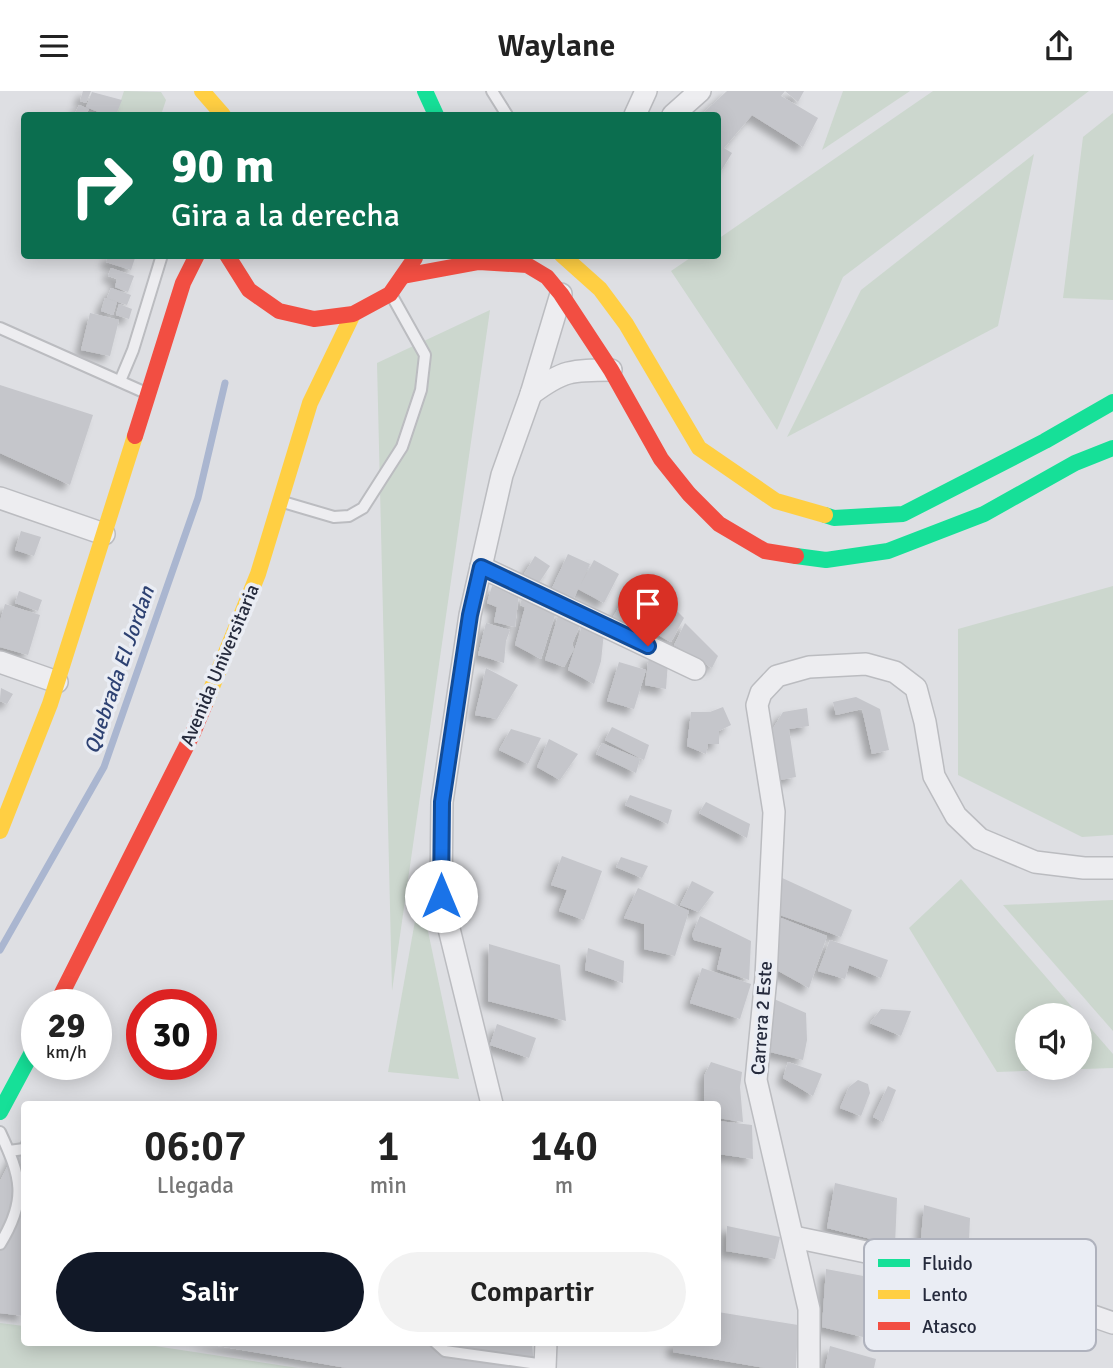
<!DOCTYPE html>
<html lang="es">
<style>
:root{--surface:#fff;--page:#f2f2f2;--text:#222;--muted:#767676;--accent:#111827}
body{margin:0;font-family:Signika,sans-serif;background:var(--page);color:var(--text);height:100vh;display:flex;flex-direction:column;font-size:26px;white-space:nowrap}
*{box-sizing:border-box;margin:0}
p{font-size:23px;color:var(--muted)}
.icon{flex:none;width:38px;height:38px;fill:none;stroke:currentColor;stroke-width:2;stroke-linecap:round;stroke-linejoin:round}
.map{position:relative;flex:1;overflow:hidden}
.details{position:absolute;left:21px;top:1010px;width:700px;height:245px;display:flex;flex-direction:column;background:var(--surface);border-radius:7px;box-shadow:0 4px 18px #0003}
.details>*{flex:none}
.top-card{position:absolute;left:21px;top:21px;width:700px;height:147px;border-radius:7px;box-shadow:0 4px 18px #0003;background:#0b6e4f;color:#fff;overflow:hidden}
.controls{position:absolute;left:1015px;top:912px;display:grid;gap:14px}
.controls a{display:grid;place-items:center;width:77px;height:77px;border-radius:50%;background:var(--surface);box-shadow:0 4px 18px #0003;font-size:35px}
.speed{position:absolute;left:21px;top:898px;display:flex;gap:14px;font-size:35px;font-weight:700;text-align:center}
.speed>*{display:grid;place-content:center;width:91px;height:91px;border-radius:50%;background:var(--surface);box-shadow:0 4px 18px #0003;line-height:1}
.speed small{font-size:18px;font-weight:400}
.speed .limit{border:10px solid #d22;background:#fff;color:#111}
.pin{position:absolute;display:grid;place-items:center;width:60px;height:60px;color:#fff;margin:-72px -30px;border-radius:50% 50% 50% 0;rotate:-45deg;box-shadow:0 0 7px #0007}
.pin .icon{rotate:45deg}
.me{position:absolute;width:77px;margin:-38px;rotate:0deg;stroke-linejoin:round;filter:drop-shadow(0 0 5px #0008)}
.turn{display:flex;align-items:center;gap:24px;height:147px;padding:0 35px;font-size:32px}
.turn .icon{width:91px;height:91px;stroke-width:2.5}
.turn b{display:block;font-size:49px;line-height:60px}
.eta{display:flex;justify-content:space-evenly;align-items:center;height:119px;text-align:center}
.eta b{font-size:42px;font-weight:600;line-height:49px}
.cta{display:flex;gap:14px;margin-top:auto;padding:14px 35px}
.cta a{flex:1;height:80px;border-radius:42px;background:var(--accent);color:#fff;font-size:28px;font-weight:600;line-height:80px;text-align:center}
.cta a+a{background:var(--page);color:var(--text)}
header{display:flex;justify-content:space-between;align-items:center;height:91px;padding:0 35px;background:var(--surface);font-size:32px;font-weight:600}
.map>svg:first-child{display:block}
</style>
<header><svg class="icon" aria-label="menu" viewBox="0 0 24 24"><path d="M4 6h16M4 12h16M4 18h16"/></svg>Waylane<svg class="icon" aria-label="share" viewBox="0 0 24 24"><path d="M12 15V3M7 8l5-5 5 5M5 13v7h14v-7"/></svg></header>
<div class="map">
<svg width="1113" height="1277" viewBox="0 0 1113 1277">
<defs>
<filter id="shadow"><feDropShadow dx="-6" dy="6" stdDeviation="3.5" flood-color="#0004"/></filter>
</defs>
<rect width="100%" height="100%" fill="#dedfe3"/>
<g fill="#ccd7ce">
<path d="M124 0 161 1 166 9 161 24H116Z"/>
<path d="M843 0H910L822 59Z"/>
<path d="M933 0H1089L843 186 777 339 671 180 693 165 718 164V148Z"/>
<path d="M1113 22V209L1063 207 1083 46Z"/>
<path d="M1034 63 998 235 787 346 861 199Z"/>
<path d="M490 219 392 900 377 272Z"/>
<path d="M1113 495V744L1082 746 958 684V538Z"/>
<path d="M961 788 1079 924H1027V976H1080V925L1113 963V977L997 981 909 837Z"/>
<path d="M420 802 459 988 388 981Z"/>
<path d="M1113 809V940L1003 814Z"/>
<path d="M0 1232 24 1235V1251H129L298 1277H0Z"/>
</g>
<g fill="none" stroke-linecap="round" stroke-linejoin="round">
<path stroke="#aab6d0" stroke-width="7" d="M0 859 104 676 198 407 225 292"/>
</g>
<g fill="#c5c6cb" filter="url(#shadow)">
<path d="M83 0H91L86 12 80 10Z"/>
<path d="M727 0H804L798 11 785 0 781 5 818 27 803 56 752 24 724 57 732 62 718 85V24H701Z"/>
<path d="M92 1 122 9 116 24H106L86 16Z"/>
<path d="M79 14 89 18 86 24H74Z"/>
<path d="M109 164H136L131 179 106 171Z"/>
<path d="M111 177 134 185 128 201 115 196 117 188 108 185Z"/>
<path d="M111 197 131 204 127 214 107 207Z"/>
<path d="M105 207 117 211 113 224 101 220Z"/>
<path d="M119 213 132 218 129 228 116 224Z"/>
<path d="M90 222 119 229 110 265 81 259Z"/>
<path d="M0 294 93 324 70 394 0 362Z"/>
<path d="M21 440 41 446 34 465 15 459Z"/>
<path d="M568 463 590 473 581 493 594 469 619 483 604 512 578 498 574 507 552 497Z"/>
<path d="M535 465 550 475 535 498 521 488Z"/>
<path d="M632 493 646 504 632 536 612 528Z"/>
<path d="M492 495 519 502 515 536 494 531 497 516 487 512Z"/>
<path d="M19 500 42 509 38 520 15 512Z"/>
<path d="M523 504 557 518 541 568 515 554 525 516 520 514Z"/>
<path d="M664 507 684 527 671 551 647 538Z"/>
<path d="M5 513 40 524 28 564 0 556V530Z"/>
<path d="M559 521 582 530 572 553 574 558 564 576 545 569Z"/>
<path d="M486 532 510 539 506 550 504 572 478 564Z"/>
<path d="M583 532 604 541 601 570 594 593 568 579Z"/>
<path d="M685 532 718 565 712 577 674 554Z"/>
<path d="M649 565 668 570 666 598 645 594Z"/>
<path d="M619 571 646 579 634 618 607 610Z"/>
<path d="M486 577 518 594 497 628 475 624Z"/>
<path d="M1 597 13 603 7 613 0 610Z"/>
<path d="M856 606 880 618 889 659 872 663 862 618 836 624 833 611Z"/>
<path d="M723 616 731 634 719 640V653H708L706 663 687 655 691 621H710Z"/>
<path d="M807 617 809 635 789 638 796 686 780 689 772 639 783 621Z"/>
<path d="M612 636 649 654 644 669 605 649Z"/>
<path d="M511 638 541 647 528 673 499 659Z"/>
<path d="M549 648 578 663 560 689 537 676Z"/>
<path d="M602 652 640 668 636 682 596 663Z"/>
<path d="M630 704 672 719 668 733 625 714Z"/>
<path d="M706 711 750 733 747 747 699 722Z"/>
<path d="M562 765 602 780 584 829 559 820 567 799 551 794Z"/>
<path d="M621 766 648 775 642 787 616 776Z"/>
<path d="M780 786 852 819 841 846 780 824Z"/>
<path d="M692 790 714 801 699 821 680 814Z"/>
<path d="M638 797 689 820 675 865 644 858V833L624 827Z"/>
<path d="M700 825 751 850 749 889 717 878 722 857 694 849 692 844Z"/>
<path d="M776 825 827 845 809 897 773 877Z"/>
<path d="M830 849 888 869 881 887 849 874 845 888 818 880Z"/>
<path d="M489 853 560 874 566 930 488 910Z"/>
<path d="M588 857 624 870 623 892 585 879Z"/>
<path d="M702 877 751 893 740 928 690 912Z"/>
<path d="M774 908 806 922 807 949 803 969 766 960Z"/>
<path d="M881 918 911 920 901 945 870 932Z"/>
<path d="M497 933 536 947 529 967 490 954Z"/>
<path d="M711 971 742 981 740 996 743 1031 718 1027V1013H704V985Z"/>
<path d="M788 971 822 983 813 1005 783 987Z"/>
<path d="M858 989 868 993 870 1002 861 1025 840 1017 849 996Z"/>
<path d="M888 995 896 999 883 1031 873 1026Z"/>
<path d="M718 1030 752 1034 753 1068 718 1063Z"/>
<path d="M21 1049H24V1225L0 1222V1090Z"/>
<path d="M835 1092 897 1107 895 1154 827 1137Z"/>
<path d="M924 1114 970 1127 968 1171 920 1159Z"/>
<path d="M727 1135 780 1146 775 1168 726 1160Z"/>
<path d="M826 1178 874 1187 863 1246 822 1236Z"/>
<path d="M718 1221 798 1234 796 1277H765L673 1261V1251H718Z"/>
<path d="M195 1251H532L534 1277H347Z"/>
<path d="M830 1255 876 1268 874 1277H825Z"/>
</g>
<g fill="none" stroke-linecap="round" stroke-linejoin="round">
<defs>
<g id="lane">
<path d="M492 0 507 24"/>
<path d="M0 237 146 302"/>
<path d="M120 290 133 259 162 164"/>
<path d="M283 411 334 426 349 425 363 417 402 356 421 299 425 264 392 205"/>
<path d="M0 1041C21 1086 28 1108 0 1153"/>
<path d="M9 1060 24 1058"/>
<path d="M435 1251 445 1260 545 1274"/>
</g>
<g id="street">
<path d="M635 24 646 0"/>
<path d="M673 24 700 0"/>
<path d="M531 303C563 279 572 279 611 279"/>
<path d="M0 407 104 443"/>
<path d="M481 476 695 578"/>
<path d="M0 571 57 591"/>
<path d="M492 1013 441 805 442 711 470 524 502 384 531 303 561 203"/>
<path d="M794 1146 972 1183 1113 1232"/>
<path d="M545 1277 546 1251"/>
<path d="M809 1277V1218L756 989 766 886 774 721 757 614 761 602 777 585 809 576 866 573 895 581 916 597 925 631 934 685 956 725 980 748 1035 771 1084 777H1113"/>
</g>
</defs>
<use href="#lane" stroke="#bbbcc0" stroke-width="14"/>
<use href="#street" stroke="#bbbcc0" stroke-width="24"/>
<use href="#lane" stroke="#ededf0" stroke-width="10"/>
<use href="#street" stroke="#ededf0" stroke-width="21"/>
<g stroke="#16e098" stroke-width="16">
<path d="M425 0 436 24"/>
<path d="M825 424 834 427 903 423 1045 350 1113 311"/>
<path d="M796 465 826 469 888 460 984 423 1075 372 1113 357"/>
<path d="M0 1021 37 952"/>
</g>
<g stroke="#ffcf43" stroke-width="16">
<path d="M202 0 223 24"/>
<path d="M562 164 600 198 626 233 699 357 776 410 825 424"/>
<path d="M205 613 258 483 310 312 353 223"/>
<path d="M0 740 50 613 135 345"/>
</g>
<g stroke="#f24e42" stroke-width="16">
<path d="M227 164 249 199 279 220 314 228 353 223 390 203 415 167"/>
<path d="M403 185 479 171 527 174 547 186 561 203 611 279 661 368 689 403 719 433 765 460 796 465"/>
<path d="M135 345 183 192 197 164"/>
<path d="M56 914 193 642 205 613"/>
</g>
</g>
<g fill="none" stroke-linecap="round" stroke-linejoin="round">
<defs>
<path id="route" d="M441 805 442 711 470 524 481 476 648 555"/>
</defs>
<use href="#route" stroke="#114b97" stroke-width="18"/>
<use href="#route" stroke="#1a73e8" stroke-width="12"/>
</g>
<g text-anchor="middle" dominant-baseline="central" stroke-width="7" stroke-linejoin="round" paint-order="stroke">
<g font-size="19" fill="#252a3c" stroke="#eaedf4">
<text transform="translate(220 574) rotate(-67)">Avenida Universitaria</text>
<text transform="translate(762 927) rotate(-86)">Carrera 2 Este</text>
</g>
<g font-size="21" font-style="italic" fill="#2d4172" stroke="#eaedf4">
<text transform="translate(119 579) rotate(-71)">Quebrada El Jordan</text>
</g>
</g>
<rect x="864" y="1148" width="232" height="112" rx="10" fill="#eaedf4" stroke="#afb2bd" stroke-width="2"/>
<rect x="878" y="1168" width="32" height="8" fill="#16e098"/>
<rect x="878" y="1199" width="32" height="9" fill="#ffcf43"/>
<rect x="878" y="1231" width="32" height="8" fill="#f24e42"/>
<g font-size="19" fill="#252a3c">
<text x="922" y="1179">Fluido</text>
<text x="922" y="1210">Lento</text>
<text x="922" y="1242">Atasco</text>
</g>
</svg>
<div class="controls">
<a><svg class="icon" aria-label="sound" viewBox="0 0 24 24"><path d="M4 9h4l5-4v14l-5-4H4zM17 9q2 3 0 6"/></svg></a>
</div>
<div class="speed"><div>29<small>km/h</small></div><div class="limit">30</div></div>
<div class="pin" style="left:648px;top:555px;background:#d93025"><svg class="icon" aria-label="arrive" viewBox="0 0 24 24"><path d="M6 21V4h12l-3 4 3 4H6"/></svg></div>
<svg class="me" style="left:441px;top:805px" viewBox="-20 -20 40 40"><circle r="19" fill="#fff"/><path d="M0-13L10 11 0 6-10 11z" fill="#1a73e8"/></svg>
<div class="top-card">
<div class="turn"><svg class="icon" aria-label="right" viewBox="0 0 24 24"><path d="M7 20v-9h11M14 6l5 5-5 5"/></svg><div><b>90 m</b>Gira a la derecha</div></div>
</div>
<section class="details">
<div class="eta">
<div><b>06:07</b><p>Llegada</p></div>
<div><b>1</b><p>min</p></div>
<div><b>140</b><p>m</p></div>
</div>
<div class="cta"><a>Salir</a><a>Compartir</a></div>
</section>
</div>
